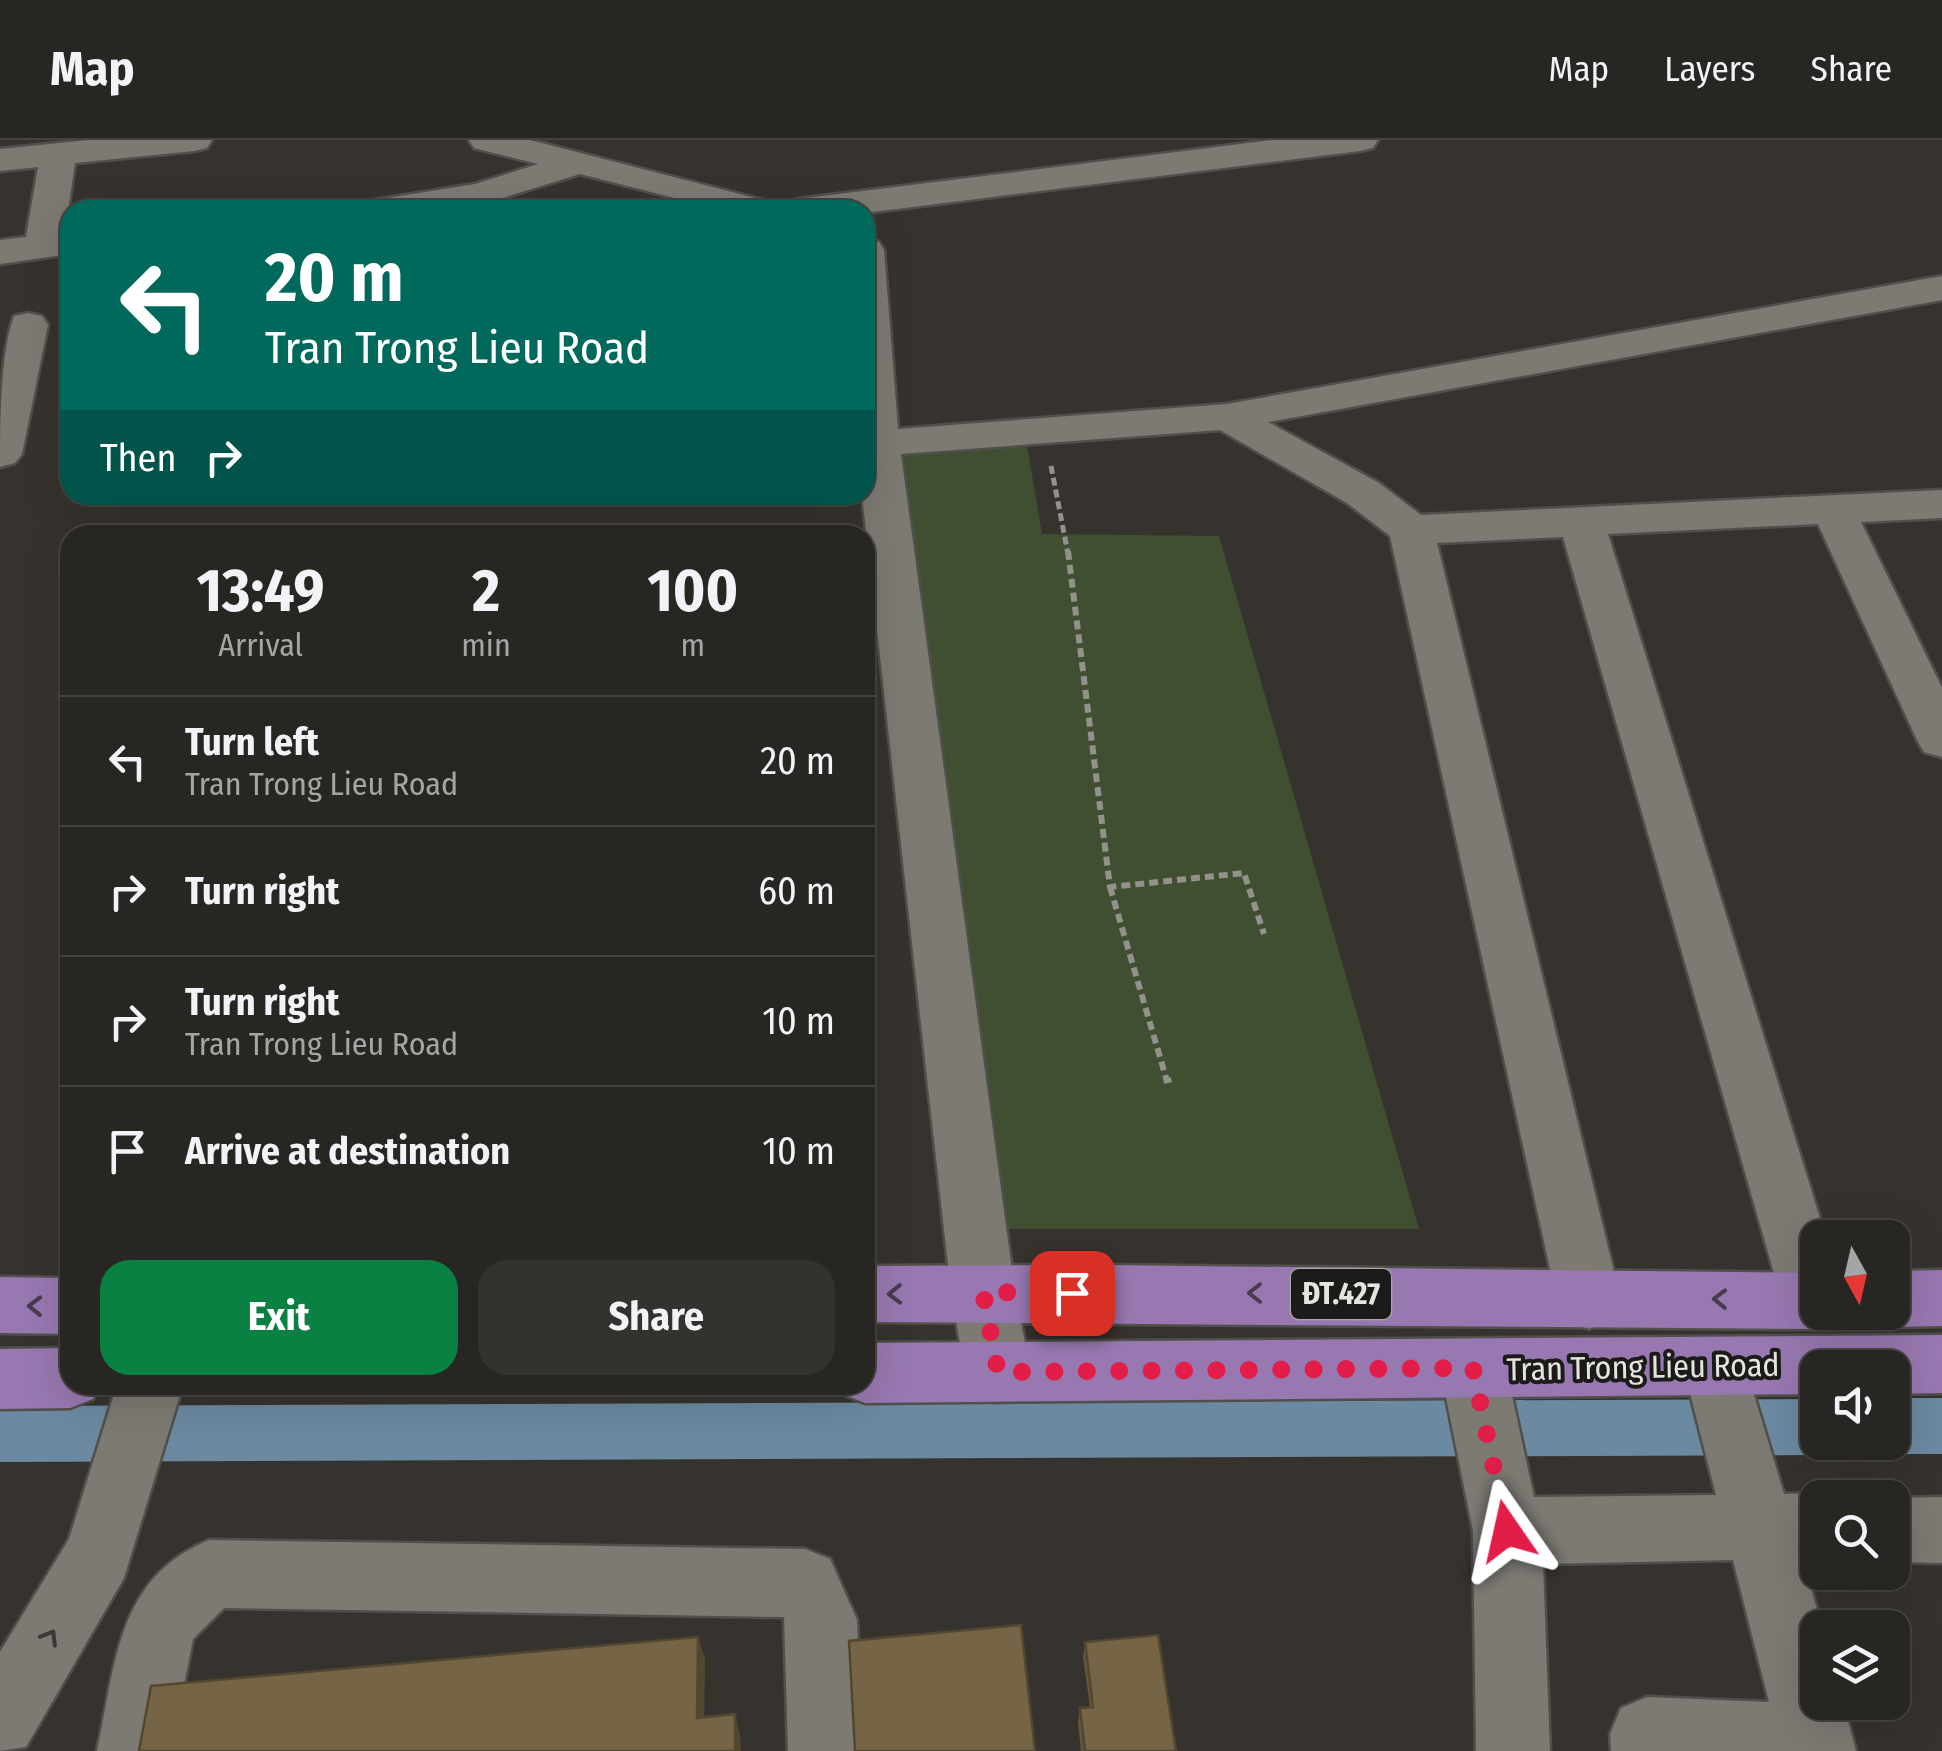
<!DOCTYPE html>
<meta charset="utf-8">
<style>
:root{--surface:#282622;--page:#34322f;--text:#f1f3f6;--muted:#a5a5a5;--line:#444340;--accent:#0b8043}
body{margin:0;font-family:"Fira Sans Condensed",sans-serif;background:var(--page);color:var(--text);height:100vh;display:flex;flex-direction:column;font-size:38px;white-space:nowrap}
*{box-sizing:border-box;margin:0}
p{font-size:32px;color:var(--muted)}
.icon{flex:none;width:55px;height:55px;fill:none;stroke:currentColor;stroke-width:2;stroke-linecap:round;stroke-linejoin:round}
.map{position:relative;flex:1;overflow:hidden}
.drawer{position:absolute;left:60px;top:385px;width:815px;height:870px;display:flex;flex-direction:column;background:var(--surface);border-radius:30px;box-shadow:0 10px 40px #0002,0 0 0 2px var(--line)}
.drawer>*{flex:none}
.hud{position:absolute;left:60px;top:60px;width:815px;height:305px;border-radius:30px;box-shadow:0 10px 40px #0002,0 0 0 2px var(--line);background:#00695c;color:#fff;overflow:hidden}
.needle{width:65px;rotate:172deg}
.controls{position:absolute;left:1800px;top:1080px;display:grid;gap:20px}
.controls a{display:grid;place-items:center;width:110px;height:110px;border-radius:20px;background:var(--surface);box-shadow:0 10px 40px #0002,0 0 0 2px var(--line);font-size:50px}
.pin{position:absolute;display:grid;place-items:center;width:85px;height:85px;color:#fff;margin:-42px;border-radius:20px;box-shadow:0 5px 15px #0006}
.me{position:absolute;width:110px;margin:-55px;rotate:349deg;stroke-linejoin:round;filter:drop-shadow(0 0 8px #0008)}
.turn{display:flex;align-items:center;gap:35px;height:210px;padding:0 40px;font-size:45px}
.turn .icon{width:130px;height:130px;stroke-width:2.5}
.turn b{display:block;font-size:70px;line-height:85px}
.then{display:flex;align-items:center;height:95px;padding:0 40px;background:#0003;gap:20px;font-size:38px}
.eta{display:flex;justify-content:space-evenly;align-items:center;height:170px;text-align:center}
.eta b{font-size:60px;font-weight:700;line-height:70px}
.action{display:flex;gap:20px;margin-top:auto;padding:20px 40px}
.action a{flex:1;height:115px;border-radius:30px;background:var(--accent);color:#fff;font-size:40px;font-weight:700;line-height:115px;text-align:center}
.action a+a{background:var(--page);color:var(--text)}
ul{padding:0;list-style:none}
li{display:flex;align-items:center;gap:30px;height:130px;padding:0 40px;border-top:2px solid var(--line)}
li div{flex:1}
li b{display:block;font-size:38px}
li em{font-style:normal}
header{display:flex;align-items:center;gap:60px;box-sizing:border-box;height:140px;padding:0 50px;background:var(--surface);border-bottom:2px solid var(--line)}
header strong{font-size:48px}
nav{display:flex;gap:55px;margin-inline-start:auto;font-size:35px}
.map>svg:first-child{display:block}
</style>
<header>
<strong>Map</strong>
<nav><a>Map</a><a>Layers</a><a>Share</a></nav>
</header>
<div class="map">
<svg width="1942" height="1611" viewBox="0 0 1942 1611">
<rect width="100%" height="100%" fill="#36332e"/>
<path fill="#404f32" d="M1027 305 1042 394 1219 396 1419 1089H956L886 314Z"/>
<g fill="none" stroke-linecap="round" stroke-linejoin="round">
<g fill="#6b89a1" fill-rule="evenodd">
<path d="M1892 1258H1942V1314H1892L1871 1306 1869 1302H1892Z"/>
<path d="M1818 1259V1302H1841L1818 1315 0 1322V1266Z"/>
</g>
<defs>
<g id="minor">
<path d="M89 0H212L207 8 194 11 75 23 65 92H70V114L0 124V100L26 97 38 27 0 31V9Z"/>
<path d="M469 0H530L782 65 798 59 1273 0H1378L1373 8 1360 11 865 73 722 70 580 34 480 65 448 70H356L362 62 475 44 538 24 474 8Z"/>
<path d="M865 98 879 102 884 110 898 289 1227 264 1942 136V160L1268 282 1379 343 1421 375 1942 350V378L1861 382 1942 548V617L1924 612 1917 600 1818 384 1608 394 1826 1098H1818V1172H1840L1836 1181 1814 1189 1792 1181 1782 1161 1563 397 1437 403 1621 1161 1611 1181 1589 1189 1567 1181 1557 1161 1390 396 1347 363 1220 290 901 314 1015 1152 1031 1232 1021 1253 998 1262 975 1253 965 1232 951 1152 862 355Z"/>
<path d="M28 173 42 176 48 185 22 314 15 323 0 327C0 283 0 214 14 176Z"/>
<path d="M1716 1197 1739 1205 1784 1354 1818 1353 1829 1358H1818V1419H1803L1822 1488H1818V1562H1843L1856 1611H1611L1610 1594 1621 1568 1647 1557 1769 1562 1733 1420 1543 1424 1550 1611H1476L1473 1391 1440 1228 1450 1207 1473 1198 1496 1207 1506 1228 1534 1357 1716 1355 1683 1226 1693 1205Z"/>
<path d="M117 1245H183L124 1438 26 1607 0 1611V1512L69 1399Z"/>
<path d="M1942 1357V1423L1892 1422V1358H1888Z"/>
<path d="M209 1400 805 1409 830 1419 857 1480 862 1611H788L784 1477 224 1468 193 1499 171 1611H97C116 1525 116 1438 209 1400Z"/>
</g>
<g id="major">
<path d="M1103 1125 1818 1133V1172H1844L1840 1181 1818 1189 865 1182V1126Z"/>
<path d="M1942 1130V1186L1892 1187 1870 1179 1867 1172H1892V1131Z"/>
<path d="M0 1137 70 1138V1194L0 1193Z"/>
<path d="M1942 1195V1253L1892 1254V1228H1818V1254L865 1263 842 1254 838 1245H865V1203Z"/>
<path d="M70 1208V1245H99L93 1259 70 1268 0 1269V1209Z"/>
</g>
</defs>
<use href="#minor" stroke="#514f4b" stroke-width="5"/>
<use href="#major" stroke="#514f4b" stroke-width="5"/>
<path stroke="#94918d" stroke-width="5" stroke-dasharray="8 4" stroke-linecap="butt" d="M1051 326 1068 414"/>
<g stroke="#94918d" stroke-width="6" stroke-dasharray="9 5" stroke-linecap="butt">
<path d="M1068 411 1110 747 1244 733 1264 794"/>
<path d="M1110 747 1167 941"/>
</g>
<path stroke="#94918d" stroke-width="8" stroke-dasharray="12 6" stroke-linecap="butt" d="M1167 938 1168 943"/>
<use href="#minor" fill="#7d7a74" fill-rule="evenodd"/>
<use href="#major" fill="#9778b1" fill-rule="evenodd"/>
</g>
<path fill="#65573c" d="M1085 1502 1176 1611H1081L1078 1582 1080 1568 1090 1567 1083 1517Z"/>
<g fill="#524731">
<path d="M698 1497 705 1519 704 1599 697 1578Z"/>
<path d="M735 1574 740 1595 741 1611H735Z"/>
</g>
<g fill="#756546" stroke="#524731" stroke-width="2.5">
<path d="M1021 1485 1035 1611H855L849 1501Z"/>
<path d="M1158 1495 1176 1611H1085L1080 1568 1093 1567 1085 1502Z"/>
<path d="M698 1497 697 1578 735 1574V1611H139L151 1546Z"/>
</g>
<defs><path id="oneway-chevron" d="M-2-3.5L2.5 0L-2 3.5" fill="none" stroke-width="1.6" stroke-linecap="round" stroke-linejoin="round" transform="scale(2.5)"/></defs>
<g stroke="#473c4e">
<use href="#oneway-chevron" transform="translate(1255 1153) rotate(-180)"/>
<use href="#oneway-chevron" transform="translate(895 1154) rotate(179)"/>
<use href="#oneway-chevron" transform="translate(1720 1159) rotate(-179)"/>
<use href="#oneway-chevron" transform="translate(35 1166) rotate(-179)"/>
</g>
<use stroke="#393834" href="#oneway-chevron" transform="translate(50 1497) rotate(-59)"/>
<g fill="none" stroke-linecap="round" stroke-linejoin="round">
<path stroke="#e11d48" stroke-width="18" stroke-dasharray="0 32.4" d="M1072 1153 983 1152 998 1232 1473 1228 1507 1391"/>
</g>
<g text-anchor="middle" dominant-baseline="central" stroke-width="8" stroke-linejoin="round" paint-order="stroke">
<rect fill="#1c1b19" stroke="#a9a8a5" stroke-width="2.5" x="1291" y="1129" width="100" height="50" rx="8"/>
<g font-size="30" font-weight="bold" fill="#e6e4e1">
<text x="1341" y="1154">ĐT.427</text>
</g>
<g font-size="32" fill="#e6e4e1" stroke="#1c1b19">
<text transform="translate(1643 1227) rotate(-1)">Tran Trong Lieu Road</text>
</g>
</g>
</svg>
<div class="controls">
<a><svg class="needle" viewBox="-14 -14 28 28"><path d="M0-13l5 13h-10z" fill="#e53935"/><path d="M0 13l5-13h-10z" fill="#a5a5a5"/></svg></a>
<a><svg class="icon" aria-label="sound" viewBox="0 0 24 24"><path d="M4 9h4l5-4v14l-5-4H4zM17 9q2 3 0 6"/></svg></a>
<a><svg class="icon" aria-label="search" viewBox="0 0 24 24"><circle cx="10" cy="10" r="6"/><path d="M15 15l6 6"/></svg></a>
<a><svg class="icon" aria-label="layers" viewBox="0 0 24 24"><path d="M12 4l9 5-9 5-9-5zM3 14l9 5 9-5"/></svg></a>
</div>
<div class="pin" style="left:1072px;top:1153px;background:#d93025"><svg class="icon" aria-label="arrive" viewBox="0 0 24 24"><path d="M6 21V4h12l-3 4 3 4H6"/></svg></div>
<svg class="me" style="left:1507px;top:1391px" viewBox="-20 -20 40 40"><path d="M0-17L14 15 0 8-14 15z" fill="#e11d48" stroke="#fff" stroke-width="4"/></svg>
<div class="hud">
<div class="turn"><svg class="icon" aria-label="left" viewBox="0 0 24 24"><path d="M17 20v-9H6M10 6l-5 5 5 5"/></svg><div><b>20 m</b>Tran Trong Lieu Road</div></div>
<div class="then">Then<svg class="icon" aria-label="right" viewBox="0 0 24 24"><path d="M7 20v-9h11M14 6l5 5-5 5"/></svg></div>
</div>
<section class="drawer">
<div class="eta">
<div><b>13:49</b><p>Arrival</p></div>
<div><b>2</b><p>min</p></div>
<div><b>100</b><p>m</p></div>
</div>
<ul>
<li><svg class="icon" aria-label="left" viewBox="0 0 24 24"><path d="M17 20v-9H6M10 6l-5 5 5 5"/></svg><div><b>Turn left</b><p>Tran Trong Lieu Road</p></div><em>20 m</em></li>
<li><svg class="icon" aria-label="right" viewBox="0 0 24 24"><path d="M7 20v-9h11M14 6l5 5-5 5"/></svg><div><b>Turn right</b></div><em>60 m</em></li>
<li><svg class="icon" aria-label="right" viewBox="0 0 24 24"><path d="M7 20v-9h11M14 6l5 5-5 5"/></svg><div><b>Turn right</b><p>Tran Trong Lieu Road</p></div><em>10 m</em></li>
<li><svg class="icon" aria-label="arrive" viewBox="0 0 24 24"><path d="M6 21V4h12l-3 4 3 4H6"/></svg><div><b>Arrive at destination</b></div><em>10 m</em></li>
</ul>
<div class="action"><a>Exit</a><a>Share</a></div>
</section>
</div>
